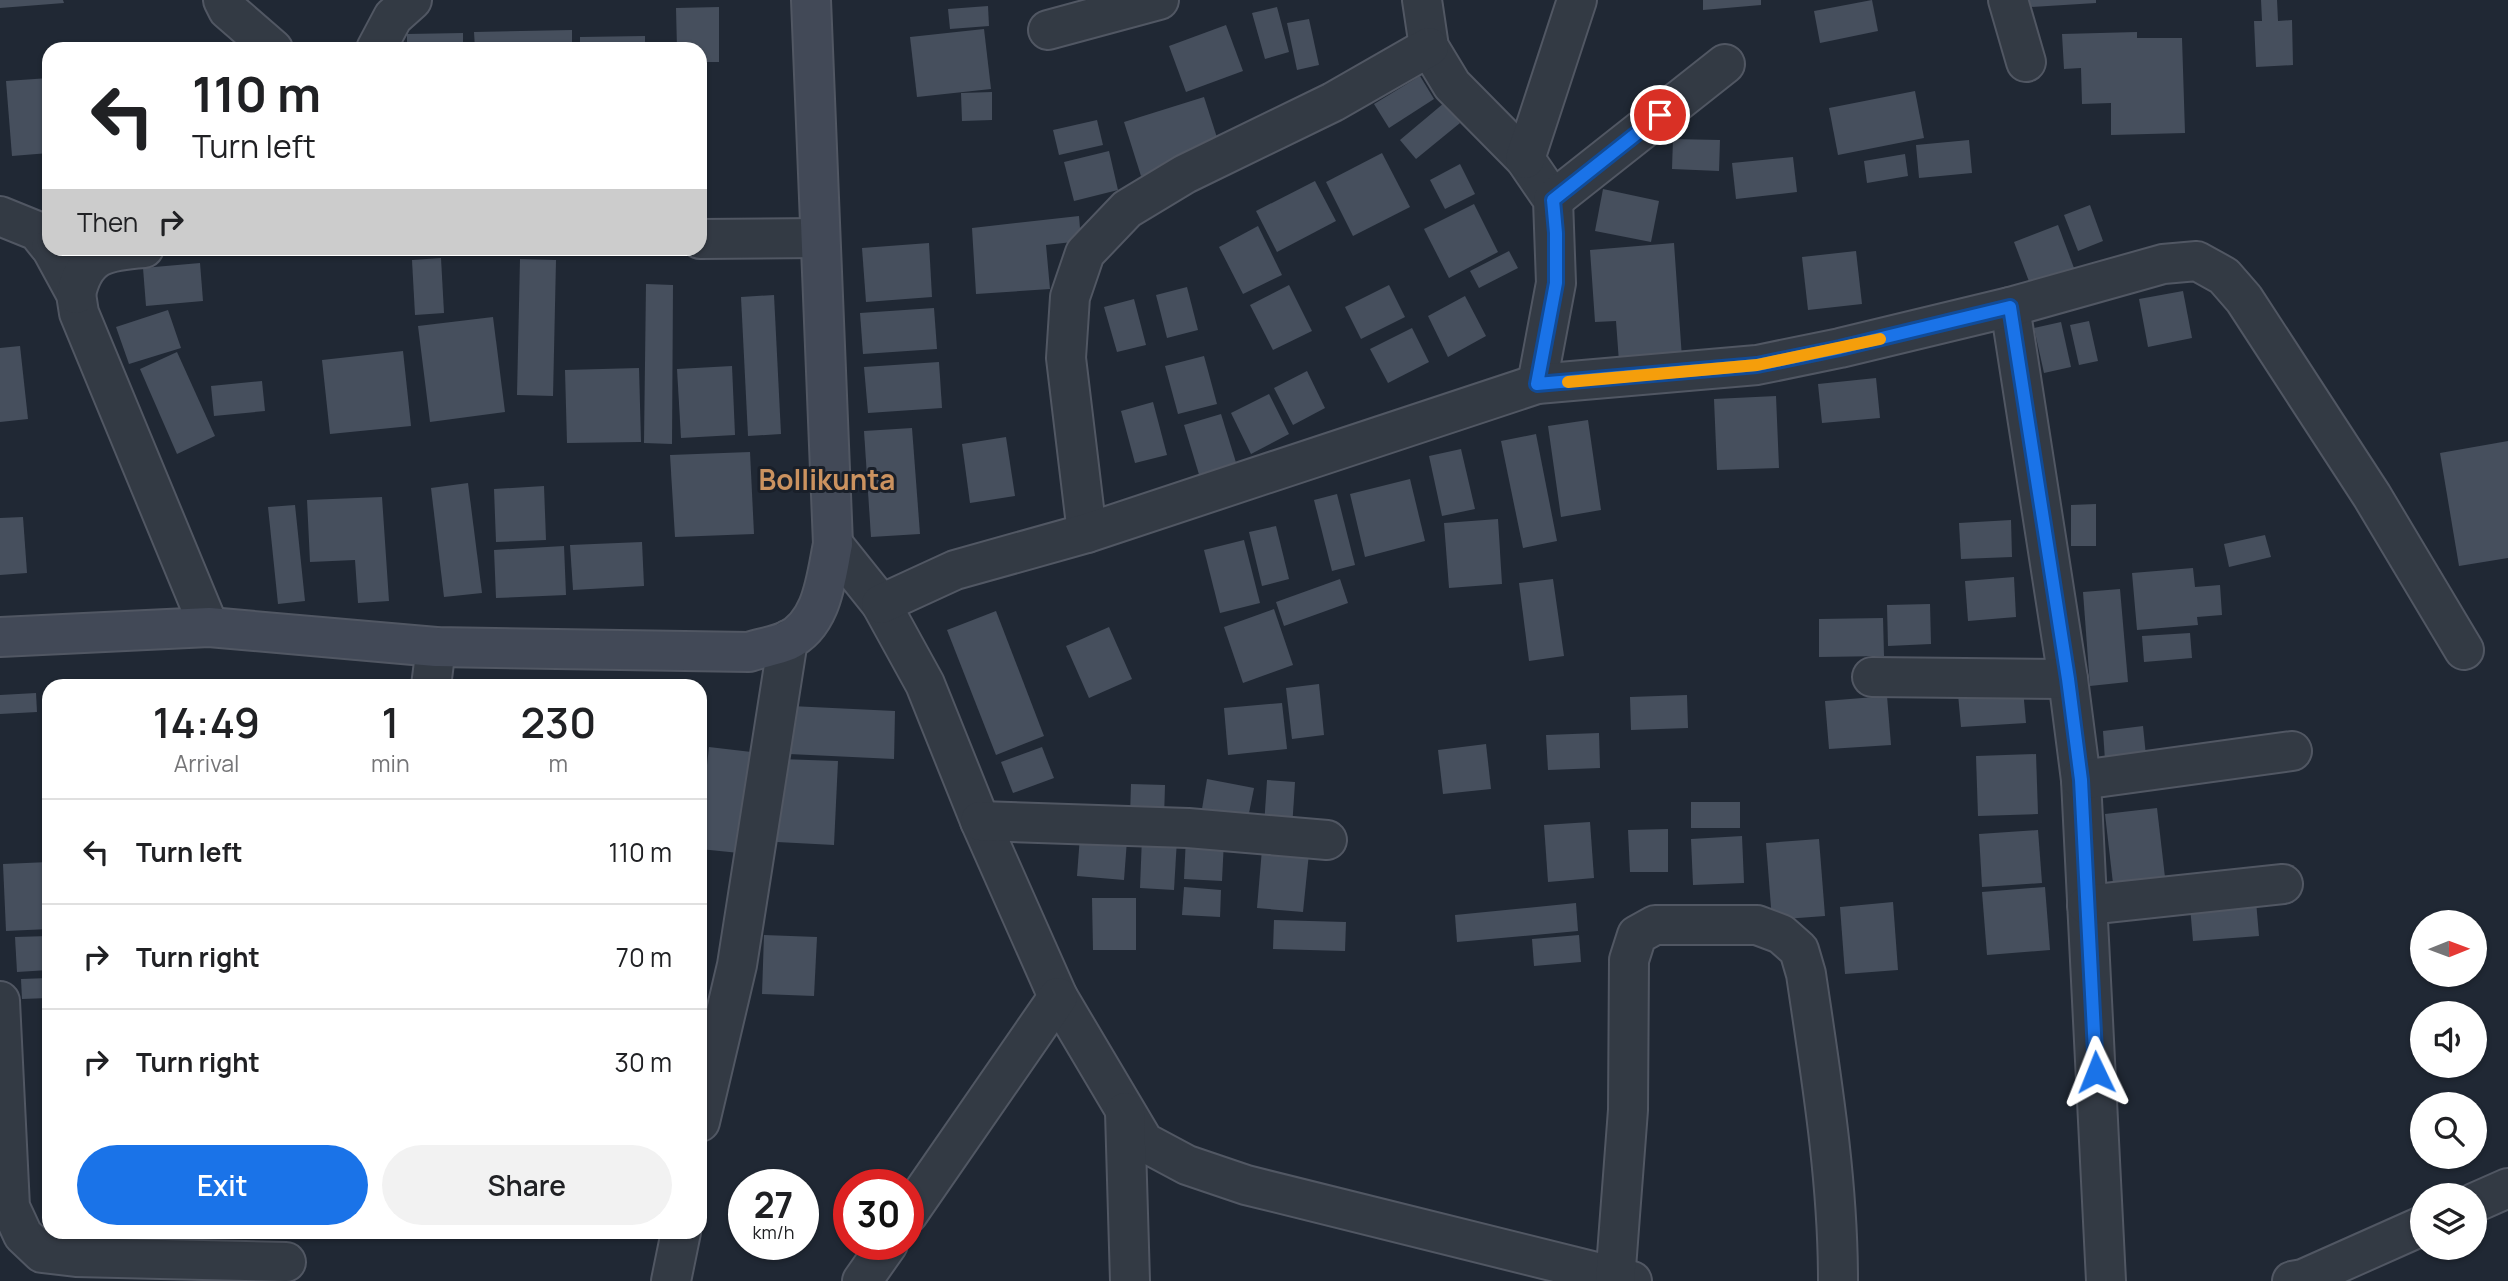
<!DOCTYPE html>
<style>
:root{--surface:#fff;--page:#f2f2f2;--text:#202124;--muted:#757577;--line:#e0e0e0;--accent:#1a73e8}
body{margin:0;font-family:Manrope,sans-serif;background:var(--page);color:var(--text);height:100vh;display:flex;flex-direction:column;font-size:26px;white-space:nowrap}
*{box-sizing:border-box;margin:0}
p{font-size:23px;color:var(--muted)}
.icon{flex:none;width:38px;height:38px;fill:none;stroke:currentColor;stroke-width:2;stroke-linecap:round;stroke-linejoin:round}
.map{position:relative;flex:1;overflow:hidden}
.panel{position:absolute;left:42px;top:679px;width:665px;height:560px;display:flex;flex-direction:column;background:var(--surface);border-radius:21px;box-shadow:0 2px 5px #0004}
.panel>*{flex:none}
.guide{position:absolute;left:42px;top:42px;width:665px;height:214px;border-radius:21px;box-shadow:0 2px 5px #0004;background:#fff;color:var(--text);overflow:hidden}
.needle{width:46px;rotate:89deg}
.fabs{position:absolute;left:2410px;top:910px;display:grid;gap:14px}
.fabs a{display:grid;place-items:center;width:77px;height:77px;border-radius:50%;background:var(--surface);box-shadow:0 2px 5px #0004;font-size:35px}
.speed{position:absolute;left:728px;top:1169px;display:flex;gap:14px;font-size:35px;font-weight:700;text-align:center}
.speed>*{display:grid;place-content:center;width:91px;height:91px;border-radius:50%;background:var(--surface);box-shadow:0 2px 5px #0004;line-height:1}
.speed small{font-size:18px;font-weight:400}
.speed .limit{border:10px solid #d22;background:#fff;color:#111}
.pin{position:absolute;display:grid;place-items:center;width:60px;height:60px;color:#fff;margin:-30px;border:4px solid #fff;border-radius:50%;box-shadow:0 2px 7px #0007}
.me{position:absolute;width:77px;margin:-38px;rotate:358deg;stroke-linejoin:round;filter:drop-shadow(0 0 5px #0008)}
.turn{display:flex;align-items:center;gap:24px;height:147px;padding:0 35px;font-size:32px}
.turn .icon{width:91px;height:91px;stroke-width:2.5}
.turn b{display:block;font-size:49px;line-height:60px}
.then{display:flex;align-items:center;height:66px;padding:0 35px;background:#0003;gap:14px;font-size:26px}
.eta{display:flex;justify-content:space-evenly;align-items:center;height:119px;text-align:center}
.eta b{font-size:42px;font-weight:600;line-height:49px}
.button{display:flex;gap:14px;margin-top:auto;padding:14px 35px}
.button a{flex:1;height:80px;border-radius:42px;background:var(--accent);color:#fff;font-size:28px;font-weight:600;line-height:80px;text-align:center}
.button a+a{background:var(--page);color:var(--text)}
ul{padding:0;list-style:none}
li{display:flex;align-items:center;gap:21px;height:105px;padding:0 35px;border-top:2px solid var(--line)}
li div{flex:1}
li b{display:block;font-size:26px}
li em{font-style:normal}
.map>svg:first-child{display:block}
</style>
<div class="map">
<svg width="2508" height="1281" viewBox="0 0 2508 1281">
<rect width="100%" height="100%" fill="#202834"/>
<g fill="#464f5d">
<path d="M0 0H63L64 3 0 8Z"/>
<path d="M1703 0H1761V5L1703 10Z"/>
<path d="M1872 0 1878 31 1820 43 1814 11Z"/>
<path d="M2030 0H2096V3L2030 7Z"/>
<path d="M2261 0H2277L2278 21 2292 20 2293 65 2256 67 2254 21H2262Z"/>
<path d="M988 6 989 26 950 29 948 9Z"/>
<path d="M719 7V62H700V49H677L676 8Z"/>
<path d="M1277 7 1289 52 1265 59 1252 13Z"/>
<path d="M1309 19 1319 65 1297 70 1287 23Z"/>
<path d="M1226 25 1243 71 1186 92 1169 46Z"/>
<path d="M984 29 991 89 917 97 910 37Z"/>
<path d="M572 30V49H475L474 32Z"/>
<path d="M2137 32V38H2182L2185 133 2111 135V103L2082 104 2081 68 2064 69 2062 34Z"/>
<path d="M463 33V49H407V34Z"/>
<path d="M645 36V49H580V37Z"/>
<path d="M1420 76 1434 99 1389 128 1374 104Z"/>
<path d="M49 78V153L12 156 6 81Z"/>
<path d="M1915 91 1924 138 1838 155 1829 108Z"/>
<path d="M992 92V120L962 121 961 93Z"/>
<path d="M1204 97 1221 150 1141 176 1124 122Z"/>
<path d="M1444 103 1460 123 1416 159 1400 140Z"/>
<path d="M1097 120 1103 145 1059 155 1053 130Z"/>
<path d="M1673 139 1720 140 1719 171 1672 169Z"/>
<path d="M1969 140 1972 173 1919 178 1916 145Z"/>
<path d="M1109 151 1118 190 1074 201 1064 162Z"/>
<path d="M1382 153 1410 207 1353 236 1326 182Z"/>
<path d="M1905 154 1908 176 1867 183 1864 161Z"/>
<path d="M1793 157 1797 192 1736 199 1732 163Z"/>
<path d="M1460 164 1475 194 1445 209 1430 180Z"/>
<path d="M1315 181 1336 221 1277 252 1256 211Z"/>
<path d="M1603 189 1659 201 1651 242 1595 231Z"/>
<path d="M1474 204 1498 252 1449 278 1424 229Z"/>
<path d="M2090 205 2103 241 2078 251 2064 215Z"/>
<path d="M1079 216 1081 241 1046 245 1050 289 976 294 972 228Z"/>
<path d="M2058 225 2074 268 2030 284 2014 242Z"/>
<path d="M1258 226 1282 275 1243 294 1219 247Z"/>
<path d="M929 243 932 297 866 302 862 248Z"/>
<path d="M1674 243 1682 358 1619 362 1616 321 1595 322 1590 250Z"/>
<path d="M1509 251 1518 268 1479 288 1470 271Z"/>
<path d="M1856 251 1862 304 1808 310 1802 257Z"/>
<path d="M441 258 444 313 415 315 412 260Z"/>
<path d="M520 259 556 260 553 396 517 395Z"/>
<path d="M200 263 203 301 146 306 143 268Z"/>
<path d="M646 284 673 285 672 444 644 443Z"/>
<path d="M1289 285 1312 331 1273 350 1250 305Z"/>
<path d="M1389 285 1405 317 1361 339 1345 307Z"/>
<path d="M1187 287 1198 330 1167 338 1156 295Z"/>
<path d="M2183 291 2192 338 2148 347 2139 299Z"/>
<path d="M774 295 781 434 748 436 741 297Z"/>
<path d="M1465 296 1486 336 1448 357 1428 316Z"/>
<path d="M1134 299 1146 345 1117 352 1104 307Z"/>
<path d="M934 308 937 349 863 354 860 313Z"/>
<path d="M168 310 181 348 129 364 116 327Z"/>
<path d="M493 317 505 412 430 422 418 326Z"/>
<path d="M2089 321 2098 361 2079 365 2070 325Z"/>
<path d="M2061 322 2071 367 2044 373 2034 328Z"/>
<path d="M1412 328 1429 362 1388 383 1370 349Z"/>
<path d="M20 346 28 419 0 422V348Z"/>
<path d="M403 351 411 426 330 434 322 360Z"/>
<path d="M177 352 215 436 177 454 140 369Z"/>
<path d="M1204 356 1217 404 1178 414 1165 366Z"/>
<path d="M939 362 942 408 868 413 864 367Z"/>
<path d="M732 366 735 435 681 438 677 369Z"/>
<path d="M639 368 641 442 567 443 565 370Z"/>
<path d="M1307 371 1325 408 1293 425 1274 388Z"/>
<path d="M1876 378 1880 418 1822 423 1818 384Z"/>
<path d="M262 381 265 411 214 416 211 386Z"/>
<path d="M1269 394 1289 434 1251 454 1231 413Z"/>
<path d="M1776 396 1779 468 1717 470 1714 399Z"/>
<path d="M1153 402 1167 455 1135 463 1121 411Z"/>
<path d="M1221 414 1238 469 1201 481 1184 425Z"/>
<path d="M1588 420 1601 510 1561 517 1548 426Z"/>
<path d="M912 428 920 534 871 537 864 431Z"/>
<path d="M1536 434 1557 541 1523 548 1501 441Z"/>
<path d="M1006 437 1015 496 970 503 962 444Z"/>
<path d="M2508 441V558L2459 566 2440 453Z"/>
<path d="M1461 449 1475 509 1442 516 1429 456Z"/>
<path d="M750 452 754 534 675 537 670 455Z"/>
<path d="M1410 479 1425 541 1365 557 1350 494Z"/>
<path d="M468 483 482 593 444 597 431 488Z"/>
<path d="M544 486 546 540 496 542 494 489Z"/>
<path d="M1337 494 1355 565 1332 571 1314 500Z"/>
<path d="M382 497 389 601 358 603 355 560 310 562 307 500Z"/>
<path d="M2096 504V546H2071V505Z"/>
<path d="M295 505 305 601 278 604 268 507Z"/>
<path d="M23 517 27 573 0 575V518Z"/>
<path d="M1498 519 1502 584 1449 588 1444 523Z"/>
<path d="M2011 520 2012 557 1961 559 1959 523Z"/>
<path d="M1276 526 1289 579 1262 586 1249 532Z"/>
<path d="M2265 535 2271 557 2229 567 2224 544Z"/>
<path d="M1244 540 1260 603 1220 613 1204 550Z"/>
<path d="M642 542 644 586 573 590 570 545Z"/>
<path d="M564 546 566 595 496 598 494 550Z"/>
<path d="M2193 568 2195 587 2220 585 2222 615 2197 617 2198 625 2137 630 2132 573Z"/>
<path d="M2014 577 2016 617 1968 621 1965 581Z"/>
<path d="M1340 579 1348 603 1284 626 1276 602Z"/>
<path d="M1553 579 1564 656 1529 661 1519 583Z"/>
<path d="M2120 589 2128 682 2090 686 2083 592Z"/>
<path d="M1930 604 1931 644 1888 646 1887 605Z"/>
<path d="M1274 609 1293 665 1243 683 1224 627Z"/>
<path d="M996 611 1044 736 996 755 947 630Z"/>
<path d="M1883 618 1884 656 1819 657V619Z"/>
<path d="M1109 627 1132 679 1089 698 1066 646Z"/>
<path d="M2190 633 2192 658 2144 662 2142 636Z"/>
<path d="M410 679 409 686H306V684Z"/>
<path d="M1319 684 1324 735 1292 739 1286 688Z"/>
<path d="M2023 689 2026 723 1961 727 1958 694Z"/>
<path d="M36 693 37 712 0 714V695Z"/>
<path d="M1687 695 1688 728 1631 730 1630 697Z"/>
<path d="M1887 696 1891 745 1829 749 1825 701Z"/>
<path d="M1282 703 1287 749 1228 755 1224 708Z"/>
<path d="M791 706 895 711 894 759 789 754Z"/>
<path d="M2143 726 2146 756 2105 760 2103 731Z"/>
<path d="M1599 733 1600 768 1548 770 1546 735Z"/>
<path d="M1486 744 1491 789 1443 794 1438 750Z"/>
<path d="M709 747 760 753 749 854 700 849V828Z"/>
<path d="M1042 747 1054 778 1013 793 1001 762Z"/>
<path d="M2036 754 2038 814 1978 816 1976 756Z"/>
<path d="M780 759 838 761 834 845 777 842Z"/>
<path d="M1207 779 1254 788 1247 823 1201 815Z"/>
<path d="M1267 780 1295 782 1292 829 1264 827Z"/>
<path d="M1131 784 1165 785 1164 817 1130 816Z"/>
<rect x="1691" y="802" width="49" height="26"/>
<path d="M2157 808 2166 886 2114 892 2105 814Z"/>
<path d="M1590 822 1594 878 1548 882 1544 825Z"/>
<path d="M1668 829V872H1630L1628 830Z"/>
<path d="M2038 830 2042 883 1982 887 1979 834Z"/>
<path d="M1080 836 1127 840 1124 880 1077 876Z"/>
<path d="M1742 836 1744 883 1693 885 1691 839Z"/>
<path d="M1142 837 1177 839 1174 890 1140 888Z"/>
<path d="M1186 837 1224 840 1222 881 1184 879Z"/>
<path d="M1819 839 1825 916 1772 920 1766 843Z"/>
<path d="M1262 849 1309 853 1303 912 1257 908Z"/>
<path d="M49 862V929L6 931 3 864Z"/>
<path d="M1184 887 1221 890 1220 917 1182 915Z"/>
<path d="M2045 887 2050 950 1987 955 1982 892Z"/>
<path d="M1092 898H1136V950H1093Z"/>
<path d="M2256 901 2259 936 2193 941 2190 906Z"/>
<path d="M1893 902 1898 970 1845 974 1840 907Z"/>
<path d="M1576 903 1578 931 1457 942 1455 915Z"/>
<path d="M1274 920 1346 922 1345 951 1273 949Z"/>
<path d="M764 935 817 937 814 996 762 994Z"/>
<path d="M1579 935 1581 962 1534 966 1532 939Z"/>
<path d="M49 936V970L17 972 15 937Z"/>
<path d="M49 978V998L22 999 21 979Z"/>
</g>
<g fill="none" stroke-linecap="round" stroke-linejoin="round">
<defs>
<g id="street">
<path d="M223 0 228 10 273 49"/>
<path d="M1422 0 1429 47 1452 85 1525 159 1553 200 1556 283 1537 384"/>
<path d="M2008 0 2026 62"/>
<path d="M1048 30 1159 0"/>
<path d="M376 49 393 17 412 0"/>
<path d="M1525 159 1577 0"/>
<path d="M1553 200 1725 64"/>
<path d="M0 216 37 231 49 246"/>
<path d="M700 239 820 238"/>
<path d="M51 248 76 294 79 313 209 627"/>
<path d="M76 294C85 254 105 251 144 248"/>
<path d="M2010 307 2068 679 2081 780 2106 1281"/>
<path d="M1087 533 1066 358 1070 297 1085 253 1127 209 1185 174 1333 102 1429 47"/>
<path d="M833 544 881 604 925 684 980 821 1058 997 1144 1142 1187 1165 1246 1185 1632 1281"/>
<path d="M881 604 955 570 1087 533 1537 384 1757 365 1840 348 2010 307 2163 264 2197 261 2224 276 2244 299 2372 496 2464 650"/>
<path d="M1872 677 2068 679"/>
<path d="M431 686 436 647"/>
<path d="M2081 780 2292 751"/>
<path d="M980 821 1188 828 1327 840"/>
<path d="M2087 905 2283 884"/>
<path d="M0 1001 10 1207 23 1235 42 1253 76 1257 286 1262"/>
<path d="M1125 1112 1130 1281"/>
<path d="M700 1122 737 965 788 640"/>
<path d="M2474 1203 2508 1188"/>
<path d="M908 1214 1058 997"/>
<path d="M671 1281 681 1232"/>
<path d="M862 1281 888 1244"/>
<path d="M1615 1281 1628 1110 1629 960 1637 935 1655 925H1757L1781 934 1799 950 1806 974C1821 1076 1838 1178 1838 1281"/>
<path d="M2292 1281 2303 1279 2422 1226"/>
</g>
<path id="secondary" d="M0 637 209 627 436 647 749 652C761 648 775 646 787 641 823 624 826 578 833 544L811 0"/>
</defs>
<use href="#street" stroke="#515763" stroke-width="42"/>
<use href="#secondary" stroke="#515763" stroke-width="42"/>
<use href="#street" stroke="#333a44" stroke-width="38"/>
<use href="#secondary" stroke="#424957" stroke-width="38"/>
</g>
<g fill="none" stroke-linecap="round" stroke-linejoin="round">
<defs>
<path id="route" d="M1660 115 1553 200 1556 233V283L1537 384 1757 365 1840 348 2010 307 2068 679 2081 780 2096 1072"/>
</defs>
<use href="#route" stroke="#114b97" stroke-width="18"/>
<use href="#route" stroke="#1a73e8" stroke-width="12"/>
<path stroke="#f59e0b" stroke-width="12" d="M1568 382 1757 365 1880 339"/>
</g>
<g text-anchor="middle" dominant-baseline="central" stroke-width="6" stroke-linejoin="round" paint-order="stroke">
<g font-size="28" font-weight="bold" fill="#cb925f" stroke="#191f29">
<text x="827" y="479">Bollikunta</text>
</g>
</g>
</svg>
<div class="fabs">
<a><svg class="needle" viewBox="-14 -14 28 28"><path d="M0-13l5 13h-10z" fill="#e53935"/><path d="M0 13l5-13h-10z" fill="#757577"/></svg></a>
<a><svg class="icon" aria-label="sound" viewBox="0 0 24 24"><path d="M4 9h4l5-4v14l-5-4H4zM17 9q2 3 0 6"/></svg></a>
<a><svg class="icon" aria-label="search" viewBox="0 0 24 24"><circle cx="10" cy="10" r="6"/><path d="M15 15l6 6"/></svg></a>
<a><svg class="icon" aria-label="layers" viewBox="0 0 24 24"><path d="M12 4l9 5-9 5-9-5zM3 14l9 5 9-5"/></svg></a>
</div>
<div class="speed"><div>27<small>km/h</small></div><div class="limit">30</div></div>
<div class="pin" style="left:1660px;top:115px;background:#d93025"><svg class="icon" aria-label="arrive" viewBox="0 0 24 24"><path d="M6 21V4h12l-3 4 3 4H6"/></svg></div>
<svg class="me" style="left:2096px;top:1072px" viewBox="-20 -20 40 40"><path d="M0-17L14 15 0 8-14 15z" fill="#1a73e8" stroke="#fff" stroke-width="4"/></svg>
<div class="guide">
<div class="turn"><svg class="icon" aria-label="left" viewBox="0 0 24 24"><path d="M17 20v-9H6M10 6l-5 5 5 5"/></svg><div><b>110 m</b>Turn left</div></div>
<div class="then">Then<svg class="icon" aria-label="right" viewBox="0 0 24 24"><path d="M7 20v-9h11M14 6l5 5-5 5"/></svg></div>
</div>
<section class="panel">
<div class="eta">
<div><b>14:49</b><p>Arrival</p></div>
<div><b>1</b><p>min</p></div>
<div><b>230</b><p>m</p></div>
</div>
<ul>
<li><svg class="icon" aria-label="left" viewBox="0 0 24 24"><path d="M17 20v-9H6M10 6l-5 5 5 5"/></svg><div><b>Turn left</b></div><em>110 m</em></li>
<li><svg class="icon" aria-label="right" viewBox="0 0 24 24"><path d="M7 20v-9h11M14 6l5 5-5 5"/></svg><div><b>Turn right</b></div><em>70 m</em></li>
<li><svg class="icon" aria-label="right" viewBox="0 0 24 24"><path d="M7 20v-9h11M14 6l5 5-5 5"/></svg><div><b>Turn right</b></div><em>30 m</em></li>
</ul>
<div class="button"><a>Exit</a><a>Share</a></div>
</section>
</div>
